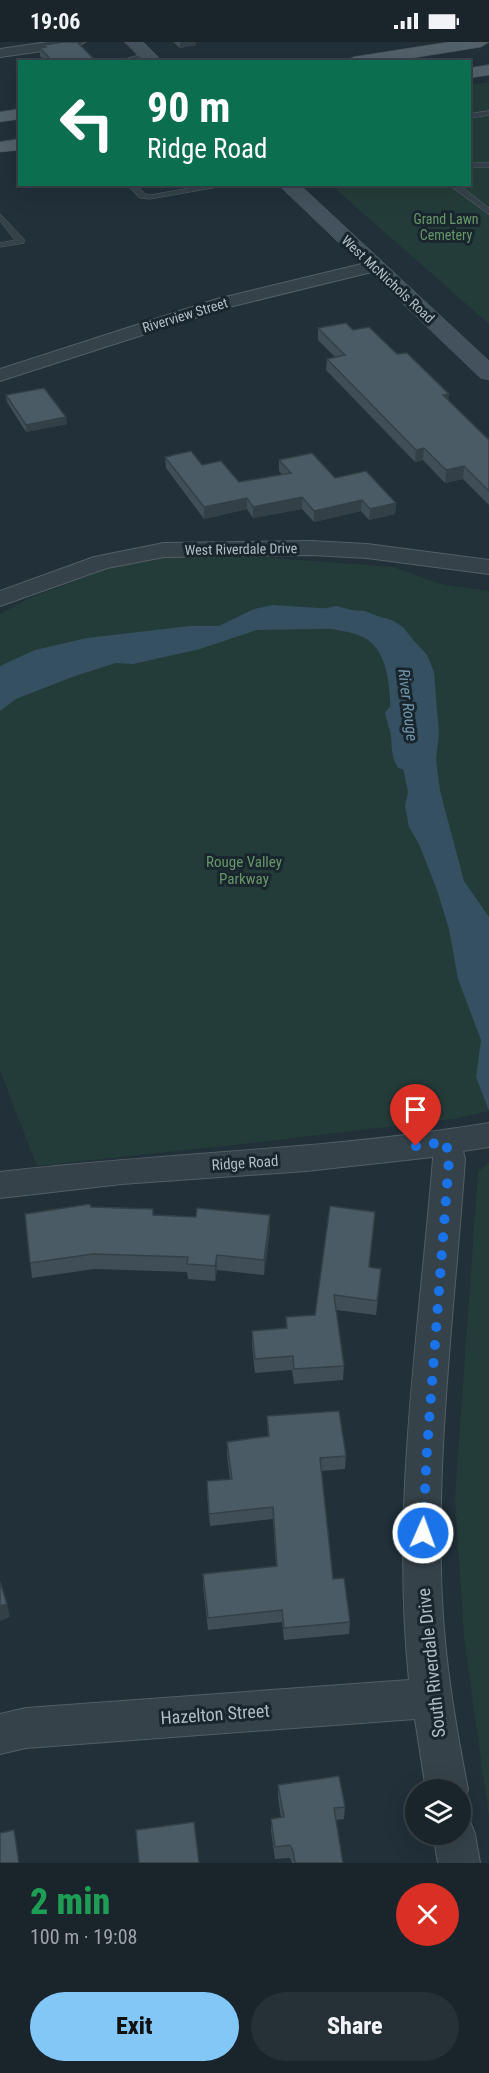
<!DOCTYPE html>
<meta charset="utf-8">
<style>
:root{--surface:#19242b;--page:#263037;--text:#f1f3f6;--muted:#9fa4a9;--line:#374147;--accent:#83c7f7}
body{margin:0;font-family:"Roboto Condensed",sans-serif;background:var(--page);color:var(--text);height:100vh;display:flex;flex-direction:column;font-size:22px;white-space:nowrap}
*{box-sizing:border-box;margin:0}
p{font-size:20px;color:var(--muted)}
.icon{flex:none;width:33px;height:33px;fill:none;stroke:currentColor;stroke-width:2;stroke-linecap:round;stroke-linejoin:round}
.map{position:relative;height:1821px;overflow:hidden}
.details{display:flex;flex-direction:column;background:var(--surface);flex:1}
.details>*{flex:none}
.guide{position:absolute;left:18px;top:18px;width:453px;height:126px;border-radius:0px;box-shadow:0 6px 24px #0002,0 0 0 2px var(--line);background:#0b6e4f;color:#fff;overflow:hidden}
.fabs{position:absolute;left:405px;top:1737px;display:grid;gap:12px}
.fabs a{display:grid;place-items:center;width:66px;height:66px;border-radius:50%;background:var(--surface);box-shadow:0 6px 24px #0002,0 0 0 2px var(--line);font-size:30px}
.pin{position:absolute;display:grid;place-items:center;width:51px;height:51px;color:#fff;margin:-62px -26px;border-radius:50% 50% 50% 0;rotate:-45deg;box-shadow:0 0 6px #0007}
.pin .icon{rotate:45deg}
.me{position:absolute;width:66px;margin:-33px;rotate:2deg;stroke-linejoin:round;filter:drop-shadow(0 0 4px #0008)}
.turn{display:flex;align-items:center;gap:21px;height:126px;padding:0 30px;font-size:27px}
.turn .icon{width:78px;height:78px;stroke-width:2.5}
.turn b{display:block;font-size:42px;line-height:51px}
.round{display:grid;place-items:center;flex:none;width:63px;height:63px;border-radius:32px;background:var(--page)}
.summary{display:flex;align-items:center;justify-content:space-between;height:102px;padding:0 30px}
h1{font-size:36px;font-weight:800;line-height:45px;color:#1e9e55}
.primary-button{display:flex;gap:12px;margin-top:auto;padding:12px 30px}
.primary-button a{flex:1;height:69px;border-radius:36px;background:var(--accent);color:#111;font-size:24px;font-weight:800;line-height:69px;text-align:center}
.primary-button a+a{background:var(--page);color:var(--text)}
.status{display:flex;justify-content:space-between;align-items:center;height:42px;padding:0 30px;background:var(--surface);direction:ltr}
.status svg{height:16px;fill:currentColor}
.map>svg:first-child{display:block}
</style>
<div class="status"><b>19:06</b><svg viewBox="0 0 49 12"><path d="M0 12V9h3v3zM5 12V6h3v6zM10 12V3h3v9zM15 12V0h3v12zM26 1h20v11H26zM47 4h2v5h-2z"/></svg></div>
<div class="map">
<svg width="489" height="1821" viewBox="0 0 489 1821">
<rect width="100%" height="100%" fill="#213039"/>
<g fill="#243c39">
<path d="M489 40V282L331 143 470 142V43Z"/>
<path d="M186 512 234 513 393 525 441 542 489 549V1069L453 1077 261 1100 37 1124 0 1029V572L30 556 136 516Z"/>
<path d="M489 1120V1775L464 1596 455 1456 478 1130Z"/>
</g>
<path fill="#355060" d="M273 563 365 569 387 578 417 602 427 613 434 630 439 692 436 717 440 749 464 839 489 875V1069L476 1035 481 998 458 937 449 887 437 848 419 802 409 785 405 764 408 750 404 730 395 709 385 671C393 658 406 656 415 643 432 618 385 593 366 586L257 588 200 607 133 622 116 621 72 635 16 657 0 669V624L35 608 87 596 190 584H219L254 567Z"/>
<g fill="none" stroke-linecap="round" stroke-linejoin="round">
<path fill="#355060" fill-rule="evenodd" d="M336 564 392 578 403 585 418 604 428 634 433 669 436 716 430 726 414 730 398 726C390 713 392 700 391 685 390 657 392 609 363 595 350 589 335 588 322 585L316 576 322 567Z"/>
<defs>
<g id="lane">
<path d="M148 11 150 14 128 20H114Z"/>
<path d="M489 69V73L470 76V72Z"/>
<rect x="470" y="121" width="19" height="4"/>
<path d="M127 142H136L145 152 150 153 213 142H235L150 157 140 156Z"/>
<path d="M448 142H458L489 166V172Z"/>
<path d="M0 172 24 197V201L0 205V201L15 198 0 179Z"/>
</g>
<g id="street">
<path d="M48 0H85L78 4 0 15V7Z"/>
<path d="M374 219 380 220 383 224 380 228 229 265 0 339V327L217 257Z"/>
<path d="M311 499 367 502 489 518V532L367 516 311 513 164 515 107 526 0 564V549L94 515 164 501Z"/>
<path d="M489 1081V1105L463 1109 465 1117C455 1263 435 1411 442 1558 445 1622 456 1685 468 1748L462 1763 460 1748H426L415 1677 26 1706 0 1712V1672L26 1666 409 1638C391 1464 419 1290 433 1117V1115L306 1129 122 1142 0 1156V1130C163 1111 327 1108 489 1081Z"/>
<path d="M460 1773 469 1777 475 1792 480 1821H438L433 1792H460Z"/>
</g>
<g id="secondary">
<path d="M125 0H143L163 20H145Z"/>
<path d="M278 142H299L489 319V338L481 336Z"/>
</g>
<g id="primary">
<path d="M449 0H489L481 5 388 20H345L353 15Z"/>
<path d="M489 23V33L470 36V26Z"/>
<path d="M20 67V77L0 80V70Z"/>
<path d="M20 97V108L0 110V100Z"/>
</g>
</defs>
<use href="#lane" stroke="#535f67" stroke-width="1"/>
<use href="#street" stroke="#535f67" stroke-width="2"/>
<use href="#secondary" stroke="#535f67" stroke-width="1"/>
<use href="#primary" stroke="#414d56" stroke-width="1"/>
<use href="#lane" fill="#354249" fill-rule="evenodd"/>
<use href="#street" fill="#354249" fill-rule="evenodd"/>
<use href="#secondary" fill="#43525c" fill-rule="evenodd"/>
<use href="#primary" fill="#53616a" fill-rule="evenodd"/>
</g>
<g fill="#404e57">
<path d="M173 0H196V3L180 6Z"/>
<path d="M44 3 97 20H46L40 14V6L44 5Z"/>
<path d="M318 286 353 288 397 312 449 359 489 398V463L463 437 445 441 423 418 415 420 326 328 327 317 335 315 318 298Z"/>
<path d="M6 353 67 382 26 390 7 360Z"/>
<path d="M165 415 202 423 239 440 282 432 279 429V418L396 461 395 472 369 478 361 469 314 480 302 467 253 476 247 467 204 477 166 426Z"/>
<path d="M91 1165 270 1188 264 1233 217 1228 215 1239 188 1237 187 1230 94 1227 32 1236 25 1172Z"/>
<path d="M375 1170 369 1225 380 1241 376 1273 336 1268 344 1324 343 1338 294 1342 292 1328 255 1331 252 1304V1289L286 1286V1275L315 1273Z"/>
<path d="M267 1374 346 1414 345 1427 321 1429 333 1537 350 1580 349 1592 284 1598 282 1580 208 1588 203 1544V1532L276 1524 273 1477 210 1484 207 1451V1439L230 1437 227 1413V1400L268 1395Z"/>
<path d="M278 1743 345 1765 344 1777 336 1778 343 1821H292L290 1816 275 1817 271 1789V1777L281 1776 278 1755Z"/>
</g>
<g fill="#344047">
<path d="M180 0H196V3L180 6Z"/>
<path d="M449 352 448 364 443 353Z"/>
<path d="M66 375 67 382 26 390V383Z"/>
<path d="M424 406 423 418 415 420 416 408Z"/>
<path d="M464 424 463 437 445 441 446 428Z"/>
<path d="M302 455V467L253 476V465Z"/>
<path d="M247 456V467L204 477V465Z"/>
<path d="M362 458 361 469 314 480V469Z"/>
<path d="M396 461 395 472 369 478 370 467Z"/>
<path d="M270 1173V1188L264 1233V1218Z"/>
<path d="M217 1213V1228L215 1239V1224Z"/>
<path d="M7 1562 10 1575 0 1579V1564Z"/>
</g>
<g fill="#4a5b65" stroke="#344047" stroke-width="1.5">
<path d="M63 0H77L97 20H53L40 6 46 5 44 3Z"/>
<path d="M346 281 353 288 369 285 397 312 407 311 449 352 443 353 489 398V449L464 424 446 428 424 406 416 408 327 317 345 313 318 286Z"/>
<path d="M44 346 66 375 26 383 6 353Z"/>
<path d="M191 409 202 423 221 419 239 440 291 431 279 418 312 411 335 436 366 429 396 461 370 467 362 458 314 469 302 455 253 465 247 456 204 465 165 415Z"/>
<path d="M90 1162 91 1165 153 1167V1173L196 1175 197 1166 270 1173 264 1218 217 1213 215 1224 187 1222 188 1215 93 1212 30 1221 25 1172Z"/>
<path d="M330 1164 375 1170 369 1225 381 1227 377 1259 334 1253 344 1324 294 1327 293 1314 255 1317 252 1289 287 1286 286 1275 315 1273Z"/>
<path d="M339 1369 346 1414 320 1416 333 1537 344 1536 350 1580 284 1586 282 1568 208 1576 203 1532 277 1524 273 1465 209 1472 207 1439 232 1437 227 1400 269 1394 267 1374Z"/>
<path d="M0 1540 7 1562 0 1564Z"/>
<path d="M339 1734 345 1765 334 1766 343 1821H295L293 1809 290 1803 275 1805 271 1777 284 1775 278 1743Z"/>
<path d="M194 1780 199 1821H139L136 1788Z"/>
<path d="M14 1788 19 1821H0V1791Z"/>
</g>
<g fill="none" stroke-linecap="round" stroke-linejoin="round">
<path stroke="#1a73e8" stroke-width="10" stroke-dasharray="0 18" d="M416 1104 446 1100 449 1117 427 1407 423 1491"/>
</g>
<g text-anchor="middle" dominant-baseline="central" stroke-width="6" stroke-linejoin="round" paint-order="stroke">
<g font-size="14" fill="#679668" stroke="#1a262e">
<text x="446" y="177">Grand Lawn<tspan x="446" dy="16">Cemetery</tspan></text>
</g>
<g font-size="14" fill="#b0bdc6" stroke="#1a262e">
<text transform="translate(388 237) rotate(43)">West McNichols Road</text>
<text transform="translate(185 273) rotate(-17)">Riverview Street</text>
<text transform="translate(241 507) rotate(-1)">West Riverdale Drive</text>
</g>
<g font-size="15" fill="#679668" stroke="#1a262e">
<text x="244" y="820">Rouge Valley<tspan x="244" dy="17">Parkway</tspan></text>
</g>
<g font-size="15" fill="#b0bdc6" stroke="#1a262e">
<text transform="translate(245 1121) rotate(-4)">Ridge Road</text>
</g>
<g font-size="16" font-style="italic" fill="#7095aa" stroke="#1a262e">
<text transform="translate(408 663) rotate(83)">River Rouge</text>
</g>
<g font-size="18" fill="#b0bdc6" stroke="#1a262e">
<text transform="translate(431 1621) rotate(-96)">South Riverdale Drive</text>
<text transform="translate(215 1672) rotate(-4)">Hazelton Street</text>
</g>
</g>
</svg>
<div class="fabs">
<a><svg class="icon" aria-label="layers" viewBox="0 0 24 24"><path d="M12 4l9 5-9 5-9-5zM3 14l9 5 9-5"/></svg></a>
</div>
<div class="pin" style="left:416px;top:1104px;background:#d93025"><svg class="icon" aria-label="arrive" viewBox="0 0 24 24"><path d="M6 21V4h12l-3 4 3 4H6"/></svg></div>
<svg class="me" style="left:423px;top:1491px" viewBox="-20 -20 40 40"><circle r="17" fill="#1a73e8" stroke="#fff" stroke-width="3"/><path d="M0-11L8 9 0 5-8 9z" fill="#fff"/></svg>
<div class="guide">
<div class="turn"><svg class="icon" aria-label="left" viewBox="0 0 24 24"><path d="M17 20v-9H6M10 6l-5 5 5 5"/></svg><div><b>90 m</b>Ridge Road</div></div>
</div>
</div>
<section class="details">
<div class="summary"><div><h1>2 min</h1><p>100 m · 19:08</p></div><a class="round" style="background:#d93025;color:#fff"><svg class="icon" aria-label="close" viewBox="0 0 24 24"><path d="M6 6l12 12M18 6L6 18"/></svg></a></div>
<div class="primary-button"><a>Exit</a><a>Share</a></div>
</section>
